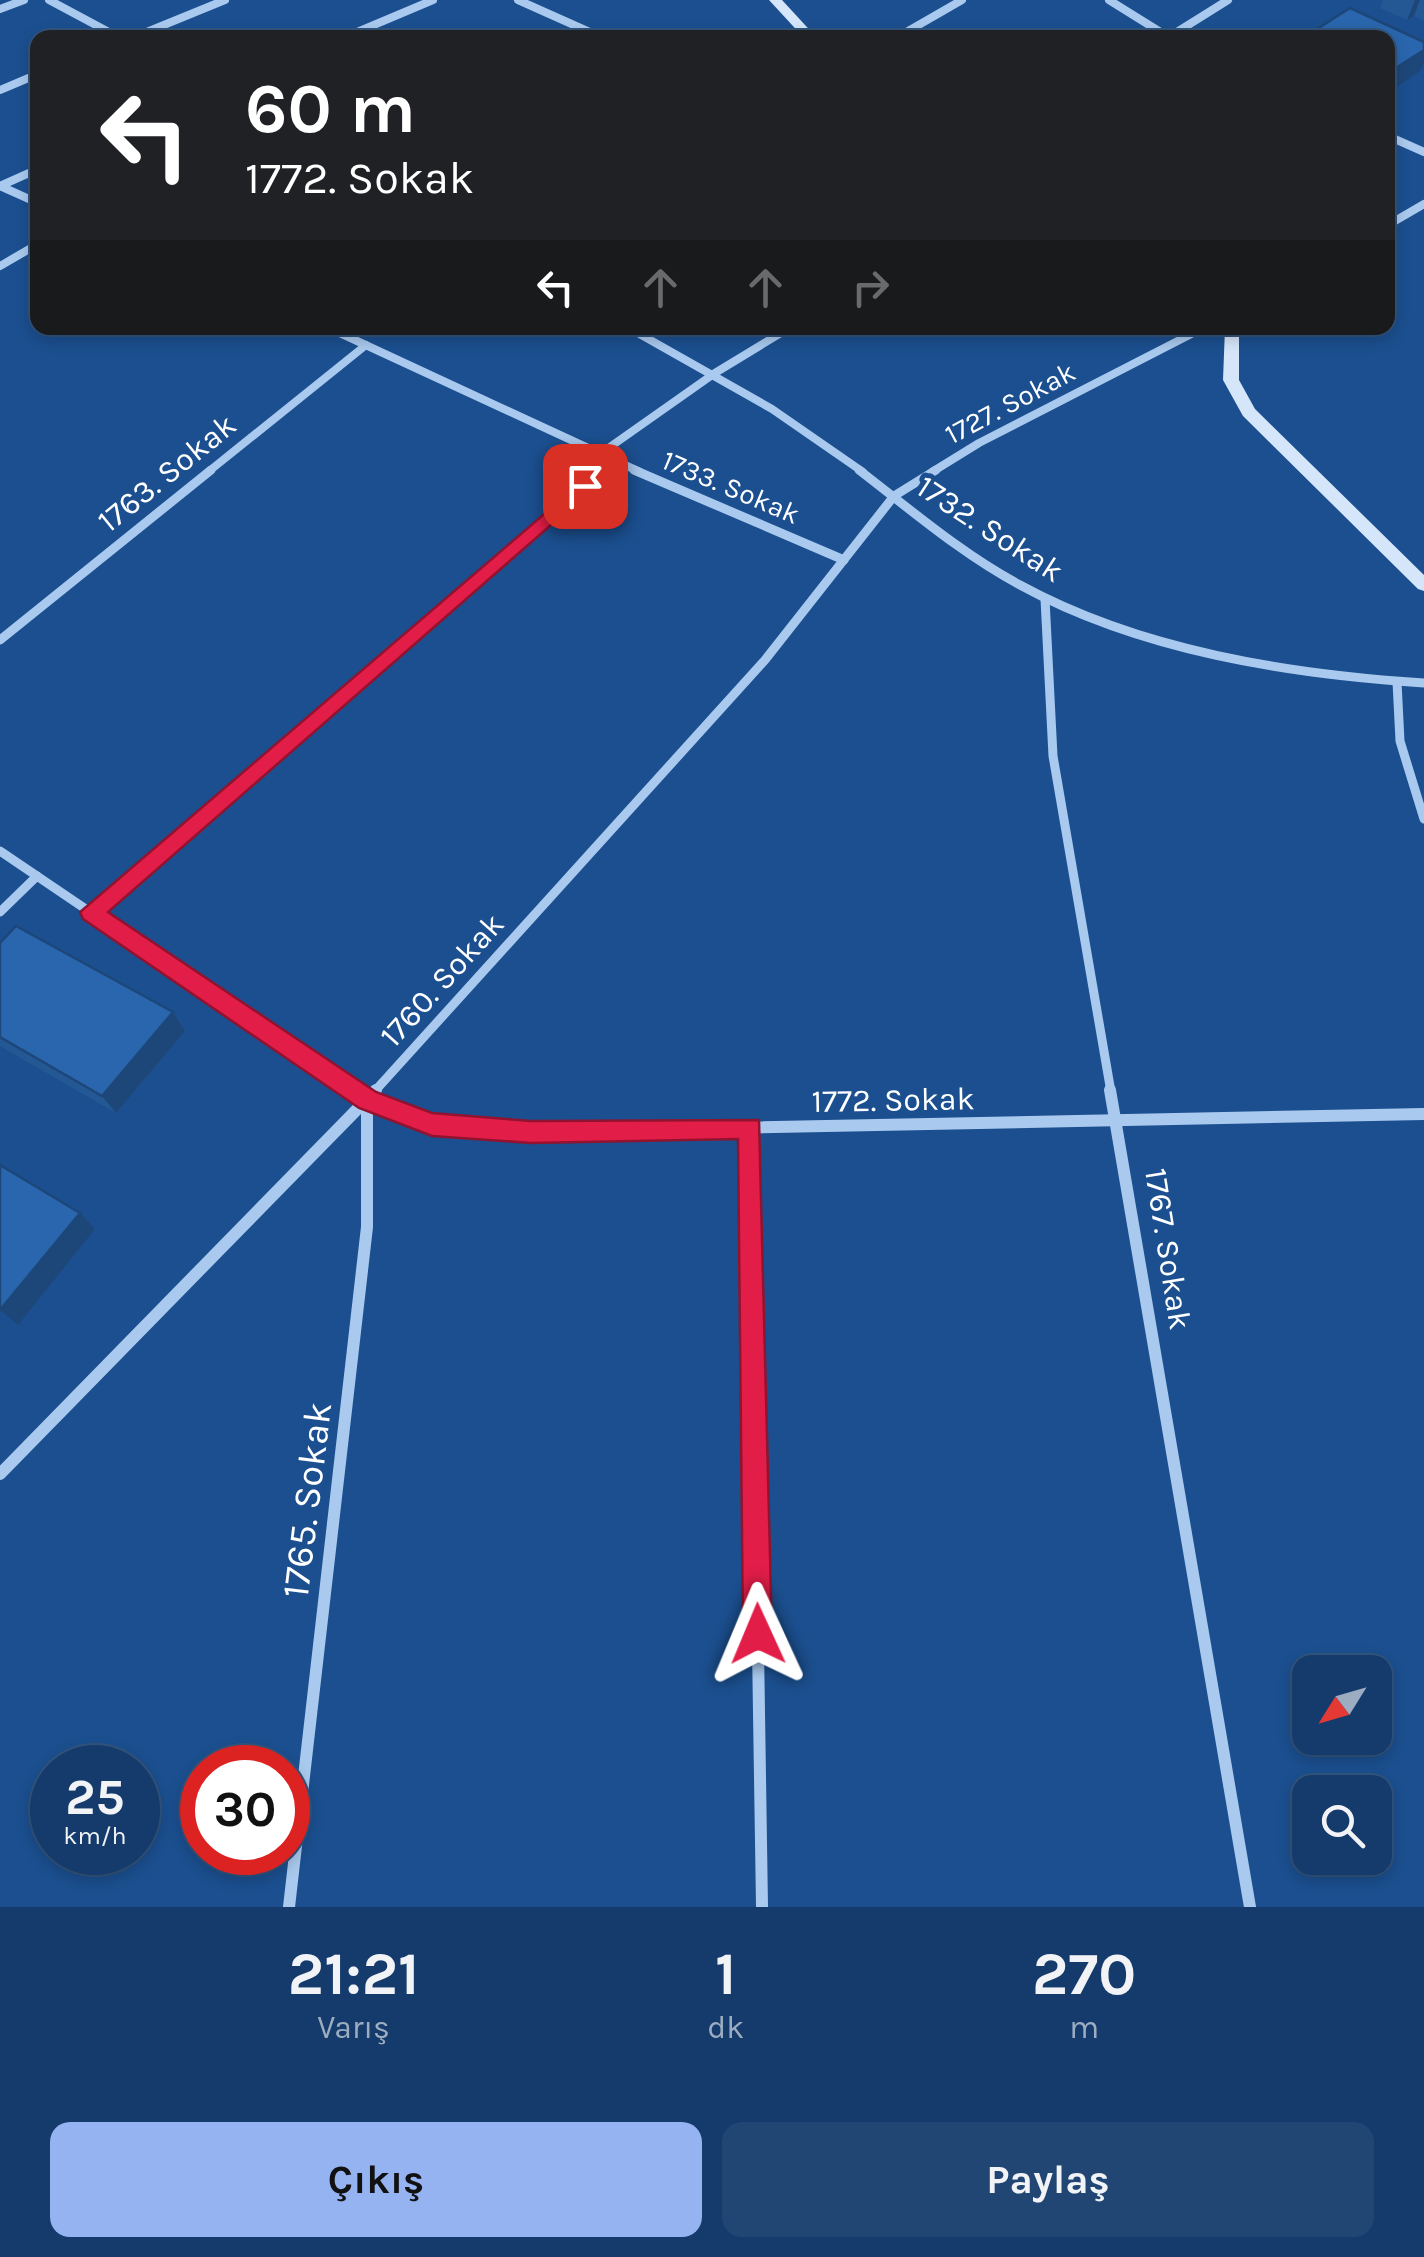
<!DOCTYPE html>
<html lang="tr">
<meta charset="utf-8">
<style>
:root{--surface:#143b6b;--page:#214673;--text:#f1f3f6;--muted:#9dadc1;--line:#33557e;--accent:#95b2f1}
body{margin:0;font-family:Karla,sans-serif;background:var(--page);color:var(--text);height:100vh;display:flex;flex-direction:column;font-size:38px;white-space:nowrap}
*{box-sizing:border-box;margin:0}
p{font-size:32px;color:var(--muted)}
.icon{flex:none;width:55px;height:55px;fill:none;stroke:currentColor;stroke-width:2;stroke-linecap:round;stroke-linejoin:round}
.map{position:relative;height:1907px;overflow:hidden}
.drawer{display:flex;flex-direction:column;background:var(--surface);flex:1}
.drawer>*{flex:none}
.banner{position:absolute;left:30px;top:30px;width:1365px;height:305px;border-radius:20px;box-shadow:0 5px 15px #0003,0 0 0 2px var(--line);background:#202124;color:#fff;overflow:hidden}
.needle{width:65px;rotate:233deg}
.controls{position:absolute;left:1292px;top:1655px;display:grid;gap:20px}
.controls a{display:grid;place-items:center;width:100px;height:100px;border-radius:20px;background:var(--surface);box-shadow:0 5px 15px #0003,0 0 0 2px var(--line);font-size:50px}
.speed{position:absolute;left:30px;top:1745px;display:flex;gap:20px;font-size:50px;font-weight:700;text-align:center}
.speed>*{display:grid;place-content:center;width:130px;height:130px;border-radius:50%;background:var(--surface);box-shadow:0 5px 15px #0003,0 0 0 2px var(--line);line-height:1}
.speed small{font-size:25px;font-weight:400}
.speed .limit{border:15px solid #d22;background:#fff;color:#111}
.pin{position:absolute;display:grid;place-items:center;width:85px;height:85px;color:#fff;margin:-42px;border-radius:20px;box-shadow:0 5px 15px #0006}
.me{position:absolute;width:110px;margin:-55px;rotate:359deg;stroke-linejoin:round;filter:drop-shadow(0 0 8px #0008)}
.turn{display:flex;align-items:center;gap:35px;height:210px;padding:0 50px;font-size:45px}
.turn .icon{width:130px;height:130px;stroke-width:2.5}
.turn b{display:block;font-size:70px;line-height:85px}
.lanes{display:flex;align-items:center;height:95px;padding:0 50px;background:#0003;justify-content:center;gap:50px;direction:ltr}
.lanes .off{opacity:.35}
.eta{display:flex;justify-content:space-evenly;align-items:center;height:170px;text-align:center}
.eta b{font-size:60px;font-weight:700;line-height:70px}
.button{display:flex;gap:20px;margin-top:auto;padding:20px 50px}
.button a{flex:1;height:115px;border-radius:20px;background:var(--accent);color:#111;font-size:40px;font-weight:700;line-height:115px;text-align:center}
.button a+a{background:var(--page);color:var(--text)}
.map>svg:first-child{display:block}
</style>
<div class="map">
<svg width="1424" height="1907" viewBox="0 0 1424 1907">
<rect width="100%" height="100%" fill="#1b4f8f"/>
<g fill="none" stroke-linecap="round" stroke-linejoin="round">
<g stroke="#a9c9ee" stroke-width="8">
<path d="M49 0 120 38"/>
<path d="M518 0 603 38"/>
<path d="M1109 0 1170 38"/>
<path d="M0 9 24 0"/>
<path d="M1169 37 1228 0"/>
<path d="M132 38 225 0"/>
<path d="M343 38 433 0"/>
<path d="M896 38 962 0"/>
<path d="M0 90 38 74"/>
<path d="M1388 136 1424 152"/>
<path d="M0 186 38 203"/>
<path d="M0 186 38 169"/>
<path d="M1388 225 1424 204"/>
<path d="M0 266 38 244"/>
<path d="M329 328 640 472"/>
<path d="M629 328 772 409 863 472"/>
<path d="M600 454 715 373 789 328"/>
<path d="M208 472 366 345"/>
<path d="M601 472 614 461"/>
<path d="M932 472 979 443 1203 328"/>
</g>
<g stroke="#a9c9ee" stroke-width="9">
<path d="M634 470 844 560"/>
<path d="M859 470C911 510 962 554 1020 585 1141 651 1288 674 1424 683"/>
<path d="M1045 599 1053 756 1111 1092"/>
<path d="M0 640 211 470"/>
<path d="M1397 682 1400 741 1424 819"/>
<path d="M0 851 356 1092"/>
<path d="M0 912 37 876"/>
<path d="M91 913 604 470"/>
<path d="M374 1092 765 660 894 496 936 470"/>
</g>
<g stroke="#a9c9ee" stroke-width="12">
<path d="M352 1090 432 1125 531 1132 1424 1114"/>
<path d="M1110 1090 1250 1907"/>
<path d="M750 1128 762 1907"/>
<path d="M0 1474 376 1090"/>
<path d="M289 1907 367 1227V1100"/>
</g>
<g fill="#d6e6fa" fill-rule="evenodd">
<path d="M769 0H782L817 38H804Z"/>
<path d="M1225 328H1239V380L1255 409 1424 575V591L1418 589 1243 416 1223 380Z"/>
</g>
</g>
<g fill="#245895">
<path d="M1383 0H1424V21L1414 16 1407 20 1380 8Z"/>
<path d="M0 943 173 1012 185 1031 116 1113 0 1046Z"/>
</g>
<g fill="#1d4779">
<path d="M1415 0H1420L1414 16 1407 20Z"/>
<path d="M1424 50V62L1420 71 1388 93V73Z"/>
<path d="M173 1012 185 1031 116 1113 102 1096Z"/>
<path d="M80 1213 95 1229 18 1325 0 1310Z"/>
</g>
<g fill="#2a66ad" stroke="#1d4779" stroke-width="2.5">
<path d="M1350 8 1424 42V50L1388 73V38H1303Z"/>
<path d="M16 926 173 1012 102 1096 0 1037V943Z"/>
<path d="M0 1165 80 1213 0 1310Z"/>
</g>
<path fill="#e11d48" stroke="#92132f" stroke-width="2.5" d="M585 479 594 486 591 490 108 912 376 1092 432 1113 531 1121 759 1120 772 1634 768 1645 758 1649 747 1645 743 1634 738 1139 531 1143 432 1136 359 1108 83 919 80 912Z"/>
<g text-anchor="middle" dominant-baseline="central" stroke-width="10" stroke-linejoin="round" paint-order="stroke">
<g font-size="28" fill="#fff" stroke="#1b4f8f">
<text transform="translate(1010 403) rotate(-28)">1727. Sokak</text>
<text transform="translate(731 487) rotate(23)">1733. Sokak</text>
</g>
<g font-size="32" fill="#fff" stroke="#1b4f8f">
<text transform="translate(167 473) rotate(-39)">1763. Sokak</text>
<text transform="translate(990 529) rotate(33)">1732. Sokak</text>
<text transform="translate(442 980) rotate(-48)">1760. Sokak</text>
<text transform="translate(893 1100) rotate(-1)">1772. Sokak</text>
<text transform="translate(1168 1249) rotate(81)">1767. Sokak</text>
</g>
<g font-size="38" fill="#fff" stroke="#1b4f8f">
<text transform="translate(307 1500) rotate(-83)">1765. Sokak</text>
</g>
</g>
</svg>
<div class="controls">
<a><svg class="needle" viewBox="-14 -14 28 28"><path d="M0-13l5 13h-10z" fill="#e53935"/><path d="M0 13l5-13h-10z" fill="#9dadc1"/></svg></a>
<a><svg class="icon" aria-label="search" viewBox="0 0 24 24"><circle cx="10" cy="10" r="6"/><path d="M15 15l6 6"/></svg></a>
</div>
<div class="speed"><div>25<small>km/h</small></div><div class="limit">30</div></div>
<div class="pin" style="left:585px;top:486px;background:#d93025"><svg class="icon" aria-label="arrive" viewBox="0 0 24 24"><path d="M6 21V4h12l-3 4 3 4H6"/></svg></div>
<svg class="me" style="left:758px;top:1634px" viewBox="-20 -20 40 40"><path d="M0-17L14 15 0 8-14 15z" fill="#e11d48" stroke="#fff" stroke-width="4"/></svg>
<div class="banner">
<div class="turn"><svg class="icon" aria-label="left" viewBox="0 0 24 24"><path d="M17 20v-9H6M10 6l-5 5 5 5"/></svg><div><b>60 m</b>1772. Sokak</div></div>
<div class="lanes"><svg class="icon" aria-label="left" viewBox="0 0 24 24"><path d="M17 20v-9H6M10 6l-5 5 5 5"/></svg><svg class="icon off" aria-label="ahead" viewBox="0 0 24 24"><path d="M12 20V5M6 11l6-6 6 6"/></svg><svg class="icon off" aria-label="ahead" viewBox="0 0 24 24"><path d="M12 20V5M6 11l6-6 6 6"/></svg><svg class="icon off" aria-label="right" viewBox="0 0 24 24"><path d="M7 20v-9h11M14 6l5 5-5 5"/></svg></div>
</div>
</div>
<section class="drawer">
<div class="eta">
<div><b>21:21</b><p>Varış</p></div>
<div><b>1</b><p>dk</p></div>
<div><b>270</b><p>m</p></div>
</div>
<div class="button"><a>Çıkış</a><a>Paylaş</a></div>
</section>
